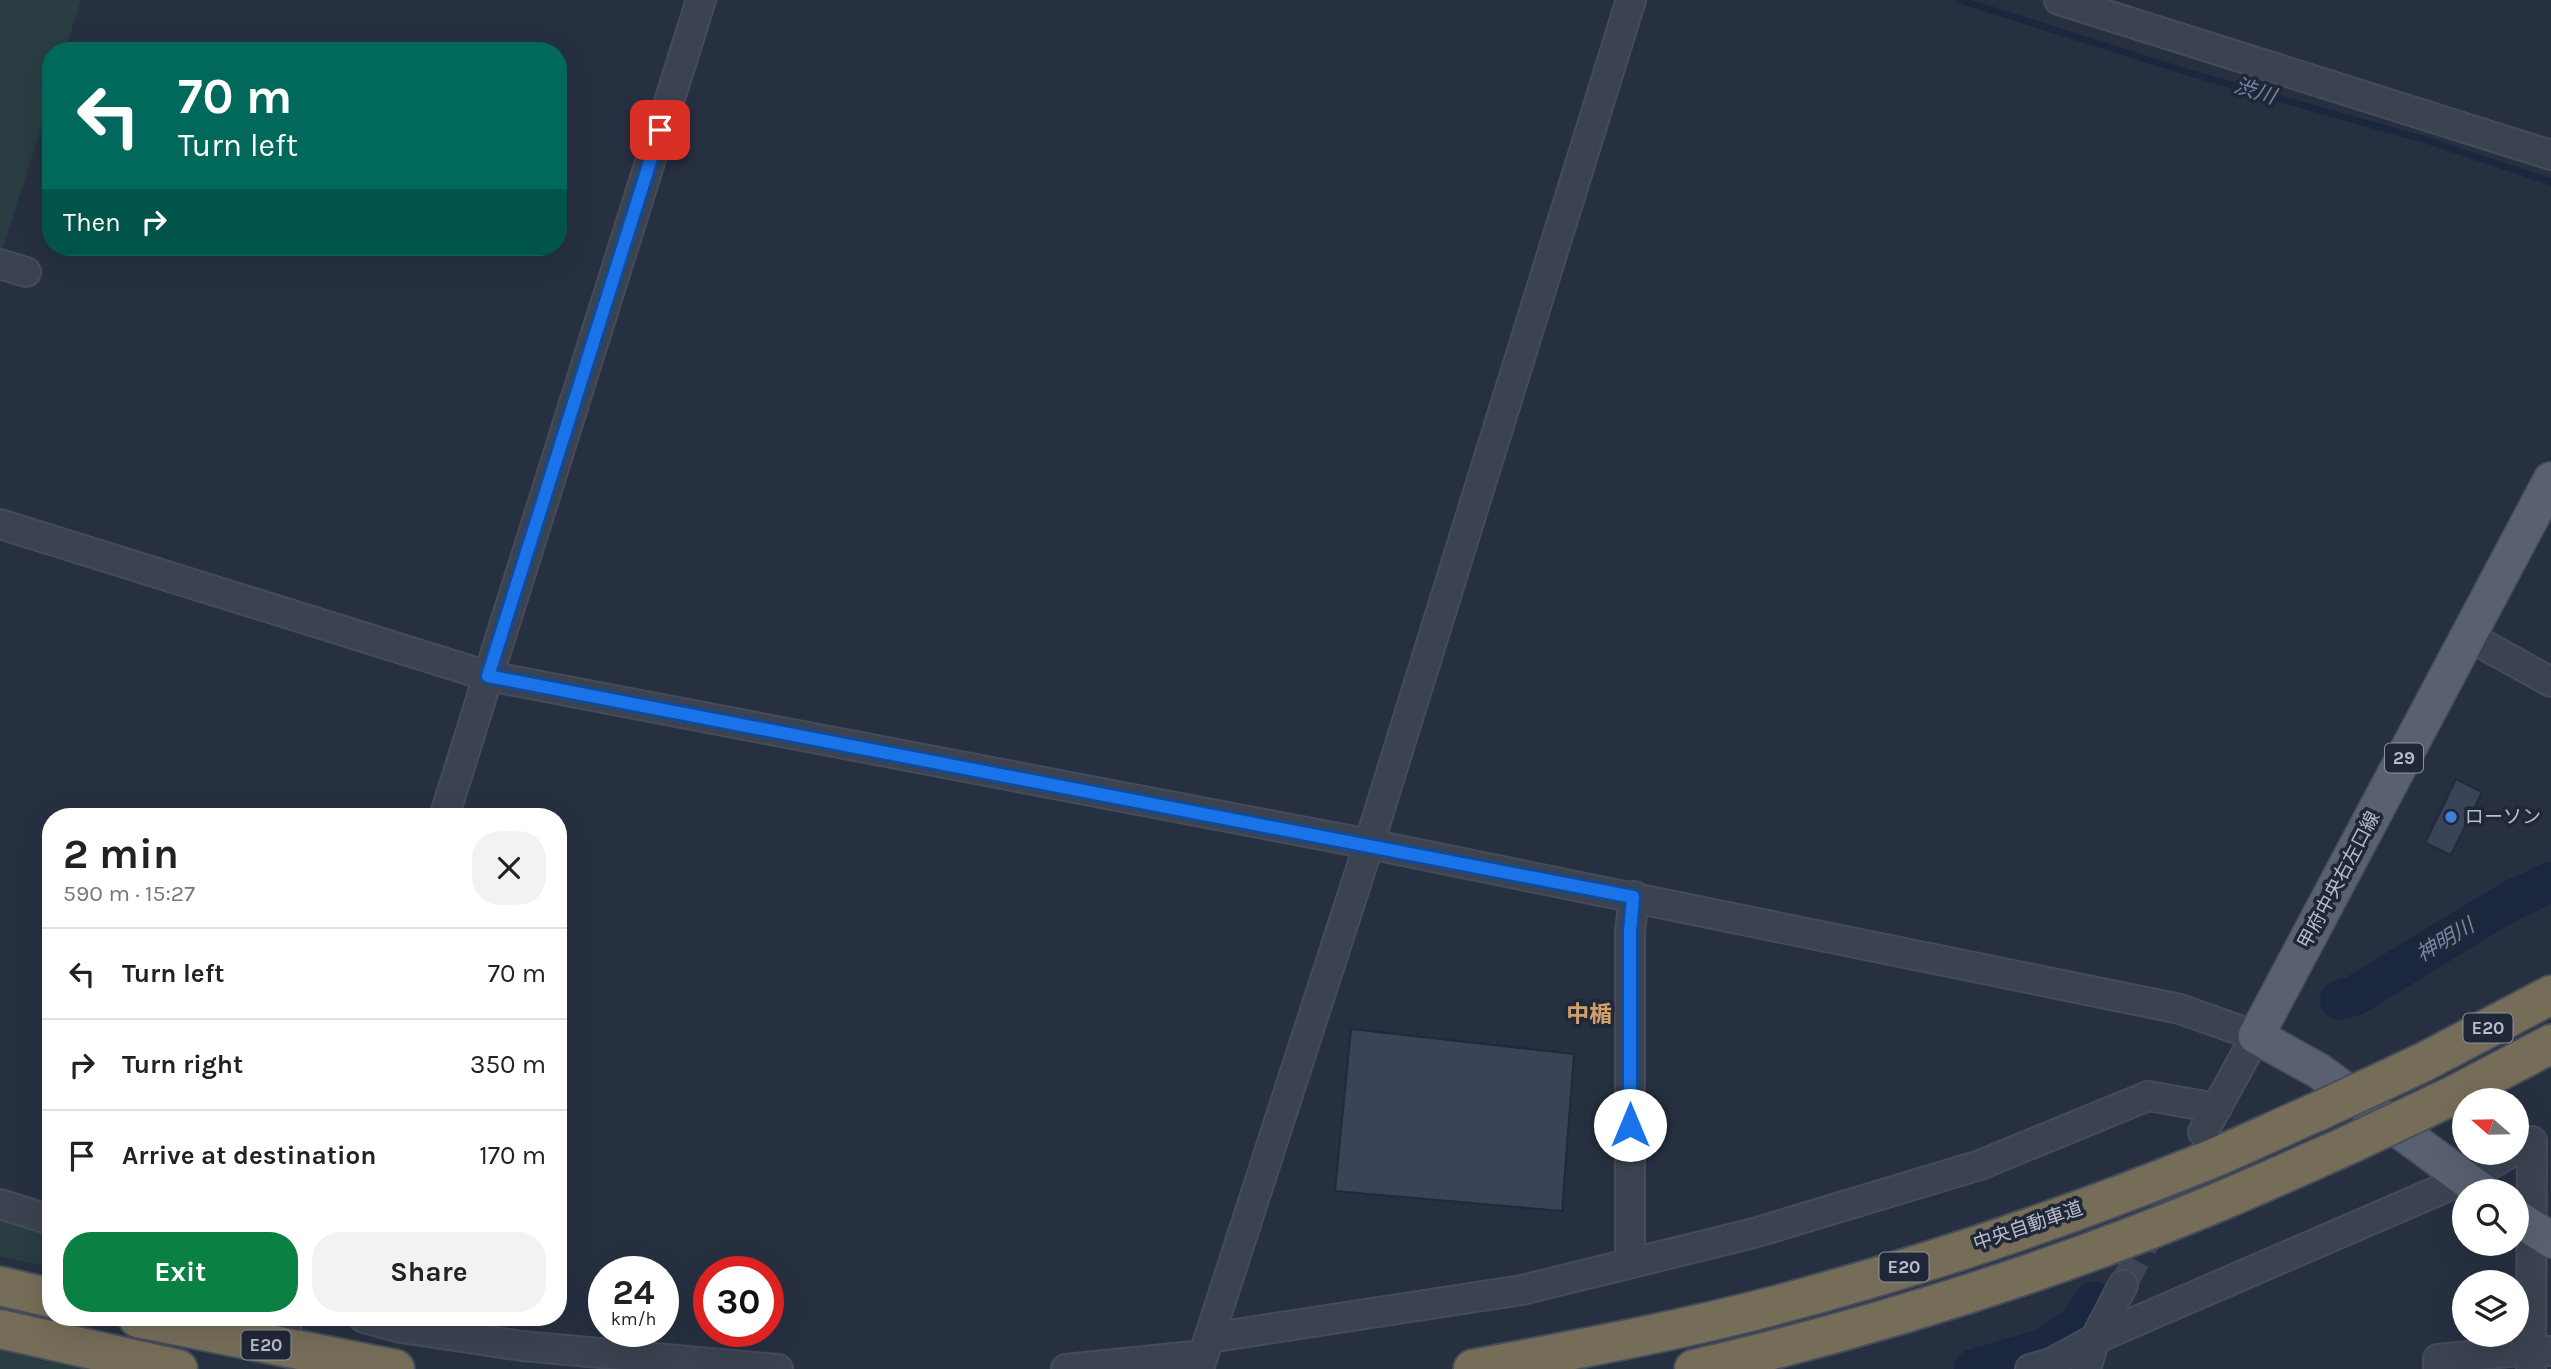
<!DOCTYPE html>
<meta charset="utf-8">
<style>
:root{--surface:#fff;--page:#f2f2f2;--text:#222;--muted:#767676;--line:#e0e0e0;--accent:#0b8043}
body{margin:0;font-family:Karla,"Noto Sans JP",sans-serif;background:var(--page);color:var(--text);height:100vh;display:flex;flex-direction:column;font-size:26px;white-space:nowrap}
*{box-sizing:border-box;margin:0}
p{font-size:23px;color:var(--muted)}
.icon{flex:none;width:38px;height:38px;fill:none;stroke:currentColor;stroke-width:2;stroke-linecap:round;stroke-linejoin:round}
.map{position:relative;flex:1;overflow:hidden}
.drawer{position:absolute;left:42px;top:808px;width:525px;height:518px;display:flex;flex-direction:column;background:var(--surface);border-radius:28px;box-shadow:0 7px 28px #0002}
.drawer>*{flex:none}
.banner{position:absolute;left:42px;top:42px;width:525px;height:214px;border-radius:28px;box-shadow:0 7px 28px #0002;background:#00695c;color:#fff;overflow:hidden}
.needle{width:46px;rotate:290deg}
.fabs{position:absolute;left:2452px;top:1088px;display:grid;gap:14px}
.fabs a{display:grid;place-items:center;width:77px;height:77px;border-radius:50%;background:var(--surface);box-shadow:0 7px 28px #0002;font-size:35px}
.speed{position:absolute;left:588px;top:1256px;display:flex;gap:14px;font-size:35px;font-weight:700;text-align:center}
.speed>*{display:grid;place-content:center;width:91px;height:91px;border-radius:50%;background:var(--surface);box-shadow:0 7px 28px #0002;line-height:1}
.speed small{font-size:18px;font-weight:400}
.speed .limit{border:10px solid #d22;background:#fff;color:#111}
.pin{position:absolute;display:grid;place-items:center;width:60px;height:60px;color:#fff;margin:-30px;border-radius:14px;box-shadow:0 4px 10px #0006}
.me{position:absolute;width:77px;margin:-38px;rotate:0deg;stroke-linejoin:round;filter:drop-shadow(0 0 5px #0008)}
.turn{display:flex;align-items:center;gap:24px;height:147px;padding:0 21px;font-size:32px}
.turn .icon{width:91px;height:91px;stroke-width:2.5}
.turn b{display:block;font-size:49px;line-height:60px}
.then{display:flex;align-items:center;height:66px;padding:0 21px;background:#0003;gap:14px;font-size:26px}
.round{display:grid;place-items:center;flex:none;width:74px;height:74px;border-radius:28px;background:var(--page)}
.summary{display:flex;align-items:center;justify-content:space-between;height:119px;padding:0 21px}
h1{font-size:42px;font-weight:700;line-height:52px}
.primary-button{display:flex;gap:14px;margin-top:auto;padding:14px 21px}
.primary-button a{flex:1;height:80px;border-radius:28px;background:var(--accent);color:#fff;font-size:28px;font-weight:700;line-height:80px;text-align:center}
.primary-button a+a{background:var(--page);color:var(--text)}
ul{padding:0;list-style:none}
li{display:flex;align-items:center;gap:21px;height:91px;padding:0 21px;border-top:2px solid var(--line)}
li div{flex:1}
li b{display:block;font-size:26px}
li em{font-style:normal}
.map>svg:first-child{display:block}
</style>
<div class="map">
<svg width="2551" height="1369" viewBox="0 0 2551 1369">
<rect width="100%" height="100%" fill="#273041"/>
<g fill="#293d42">
<path d="M0 0H81L65 51H51V97L0 257Z"/>
<path d="M0 1220 51 1236V1268L0 1256Z"/>
<path d="M0 1351 80 1369H0Z"/>
</g>
<g fill="none" stroke-linecap="round" stroke-linejoin="round">
<path stroke="#1a273f" stroke-width="7" d="M1960 0 2190 73 2429 141 2551 182"/>
<g stroke="#1a273f" stroke-width="40">
<path d="M2340 1000 2354 996 2510 901 2551 882"/>
<path d="M1974 1369 2045 1348 2077 1326 2094 1302"/>
</g>
</g>
<g fill="#394456" stroke="#222938" stroke-width="2">
<path d="M2456 779 2482 792 2451 855 2425 843Z"/>
<path d="M1351 1029 1574 1054 1562 1211 1335 1191Z"/>
</g>
<g fill="none" stroke-linecap="round" stroke-linejoin="round">
<path stroke="#3d4556" stroke-width="28" stroke-dasharray="28 14" stroke-linecap="butt" d="M2123 1285 2187 1163"/>
<defs>
<g id="minor">
<path d="M2059 0 2551 155"/>
<path d="M0 264 26 272"/>
<path d="M0 524 488 676 1369 844 2180 1009 2256 1036 2203 1132"/>
<path d="M2468 636 2551 682"/>
<path d="M444 817 701 0"/>
<path d="M0 1204 51 1220"/>
<path d="M1630 1263V932L1634 896"/>
<path d="M364 1318 401 1328 522 1346 778 1369"/>
<path d="M287 1323 288 1318"/>
<path d="M1209 1338 1522 1290 1754 1233 1980 1165 2148 1096 2217 1108"/>
<path d="M1066 1369 1203 1355"/>
<path d="M1199 1369 1369 844 1631 0"/>
<path d="M2030 1369 2051 1363 2095 1339 2465 1179 2510 1153"/>
<path d="M2086 1369 2095 1339 2123 1285"/>
<path d="M2438 1369V1359L2530 1350 2551 1351"/>
<path d="M2531 1369 2532 1141"/>
</g>
<g id="major">
<path d="M2483 1192 2319 1071 2256 1036 2551 480"/>
<path d="M2516 1217 2551 1240"/>
</g>
<g id="highway">
<path d="M2424 1062 2551 995"/>
<path d="M2450 1097 2551 1044"/>
<path d="M0 1286 51 1298"/>
<path d="M138 1318 395 1369"/>
<path d="M0 1329 178 1369"/>
<path d="M1473 1369C1573 1350 1674 1332 1773 1306 1917 1268 2060 1220 2199 1164 2239 1148 2279 1128 2319 1111"/>
<path d="M1694 1369C1867 1329 2047 1273 2211 1205 2257 1186 2303 1165 2348 1145"/>
</g>
</defs>
<use href="#minor" stroke="#454b5a" stroke-width="32"/>
<use href="#major" stroke="#454b5a" stroke-width="38"/>
<use href="#highway" stroke="#464d5b" stroke-width="42"/>
<use href="#minor" stroke="#3b4351" stroke-width="28"/>
<use href="#major" stroke="#596170" stroke-width="35"/>
<use href="#highway" stroke="#766d59" stroke-width="38"/>
<defs>
<g id="highway-bridge">
<path d="M2319 1111 2424 1062"/>
<path d="M2348 1145 2450 1097"/>
</g>
</defs>
<use href="#highway-bridge" stroke="#464d5b" stroke-width="42" stroke-linecap="butt"/>
<use href="#highway-bridge" stroke="#766d59" stroke-width="38"/>
</g>
<g fill="none" stroke-linecap="round" stroke-linejoin="round">
<defs>
<path id="route" d="M660 130 488 676 1633 897 1630 932V1125"/>
</defs>
<use href="#route" stroke="#114b97" stroke-width="18"/>
<use href="#route" stroke="#1a73e8" stroke-width="12"/>
</g>
<circle fill="#3f7fe0" stroke="#202736" stroke-width="2.5" cx="2451" cy="817" r="7"/>
<g text-anchor="middle" dominant-baseline="central" stroke-width="7" stroke-linejoin="round" paint-order="stroke">
<g fill="#202736" stroke="#8a919e" stroke-width="2">
<rect x="2385" y="743.5" width="38" height="29" rx="5"/>
<rect x="2463.5" y="1013.5" width="49" height="29" rx="5"/>
<rect x="1879.5" y="1252.5" width="49" height="29" rx="5"/>
<rect x="241.5" y="1330.5" width="49" height="29" rx="5"/>
</g>
<g font-size="18" font-weight="bold" fill="#b8becb">
<text x="2404" y="758">29</text>
<text x="2488" y="1028">E20</text>
<text x="1904" y="1267">E20</text>
<text x="266" y="1345">E20</text>
</g>
<g font-size="19" fill="#b8becb" stroke="#202736" text-anchor="start">
<text x="2465" y="817">ローソン</text>
</g>
<g font-size="19" fill="#b8becb" stroke="#202736">
<text transform="translate(2339 880) rotate(-62)">甲府中央右左口線</text>
<text transform="translate(2028 1226) rotate(-19)">中央自動車道</text>
</g>
<g font-size="21" font-style="italic" fill="#7386a8" stroke="#202736">
<text transform="translate(2255 91) rotate(17)">渋川</text>
<text transform="translate(2445 940) rotate(-31)">神明川</text>
</g>
<g font-size="23" font-weight="bold" fill="#d29f6b" stroke="#202736">
<text x="1589" y="1014">中楯</text>
</g>
</g>
</svg>
<div class="fabs">
<a><svg class="needle" viewBox="-14 -14 28 28"><path d="M0-13l5 13h-10z" fill="#e53935"/><path d="M0 13l5-13h-10z" fill="#767676"/></svg></a>
<a><svg class="icon" aria-label="search" viewBox="0 0 24 24"><circle cx="10" cy="10" r="6"/><path d="M15 15l6 6"/></svg></a>
<a><svg class="icon" aria-label="layers" viewBox="0 0 24 24"><path d="M12 4l9 5-9 5-9-5zM3 14l9 5 9-5"/></svg></a>
</div>
<div class="speed"><div>24<small>km/h</small></div><div class="limit">30</div></div>
<div class="pin" style="left:660px;top:130px;background:#d93025"><svg class="icon" aria-label="arrive" viewBox="0 0 24 24"><path d="M6 21V4h12l-3 4 3 4H6"/></svg></div>
<svg class="me" style="left:1630px;top:1125px" viewBox="-20 -20 40 40"><circle r="19" fill="#fff"/><path d="M0-13L10 11 0 6-10 11z" fill="#1a73e8"/></svg>
<div class="banner">
<div class="turn"><svg class="icon" aria-label="left" viewBox="0 0 24 24"><path d="M17 20v-9H6M10 6l-5 5 5 5"/></svg><div><b>70 m</b>Turn left</div></div>
<div class="then">Then<svg class="icon" aria-label="right" viewBox="0 0 24 24"><path d="M7 20v-9h11M14 6l5 5-5 5"/></svg></div>
</div>
<section class="drawer">
<div class="summary"><div><h1>2 min</h1><p>590 m · 15:27</p></div><a class="round"><svg class="icon" aria-label="close" viewBox="0 0 24 24"><path d="M6 6l12 12M18 6L6 18"/></svg></a></div>
<ul>
<li><svg class="icon" aria-label="left" viewBox="0 0 24 24"><path d="M17 20v-9H6M10 6l-5 5 5 5"/></svg><div><b>Turn left</b></div><em>70 m</em></li>
<li><svg class="icon" aria-label="right" viewBox="0 0 24 24"><path d="M7 20v-9h11M14 6l5 5-5 5"/></svg><div><b>Turn right</b></div><em>350 m</em></li>
<li><svg class="icon" aria-label="arrive" viewBox="0 0 24 24"><path d="M6 21V4h12l-3 4 3 4H6"/></svg><div><b>Arrive at destination</b></div><em>170 m</em></li>
</ul>
<div class="primary-button"><a>Exit</a><a>Share</a></div>
</section>
</div>
